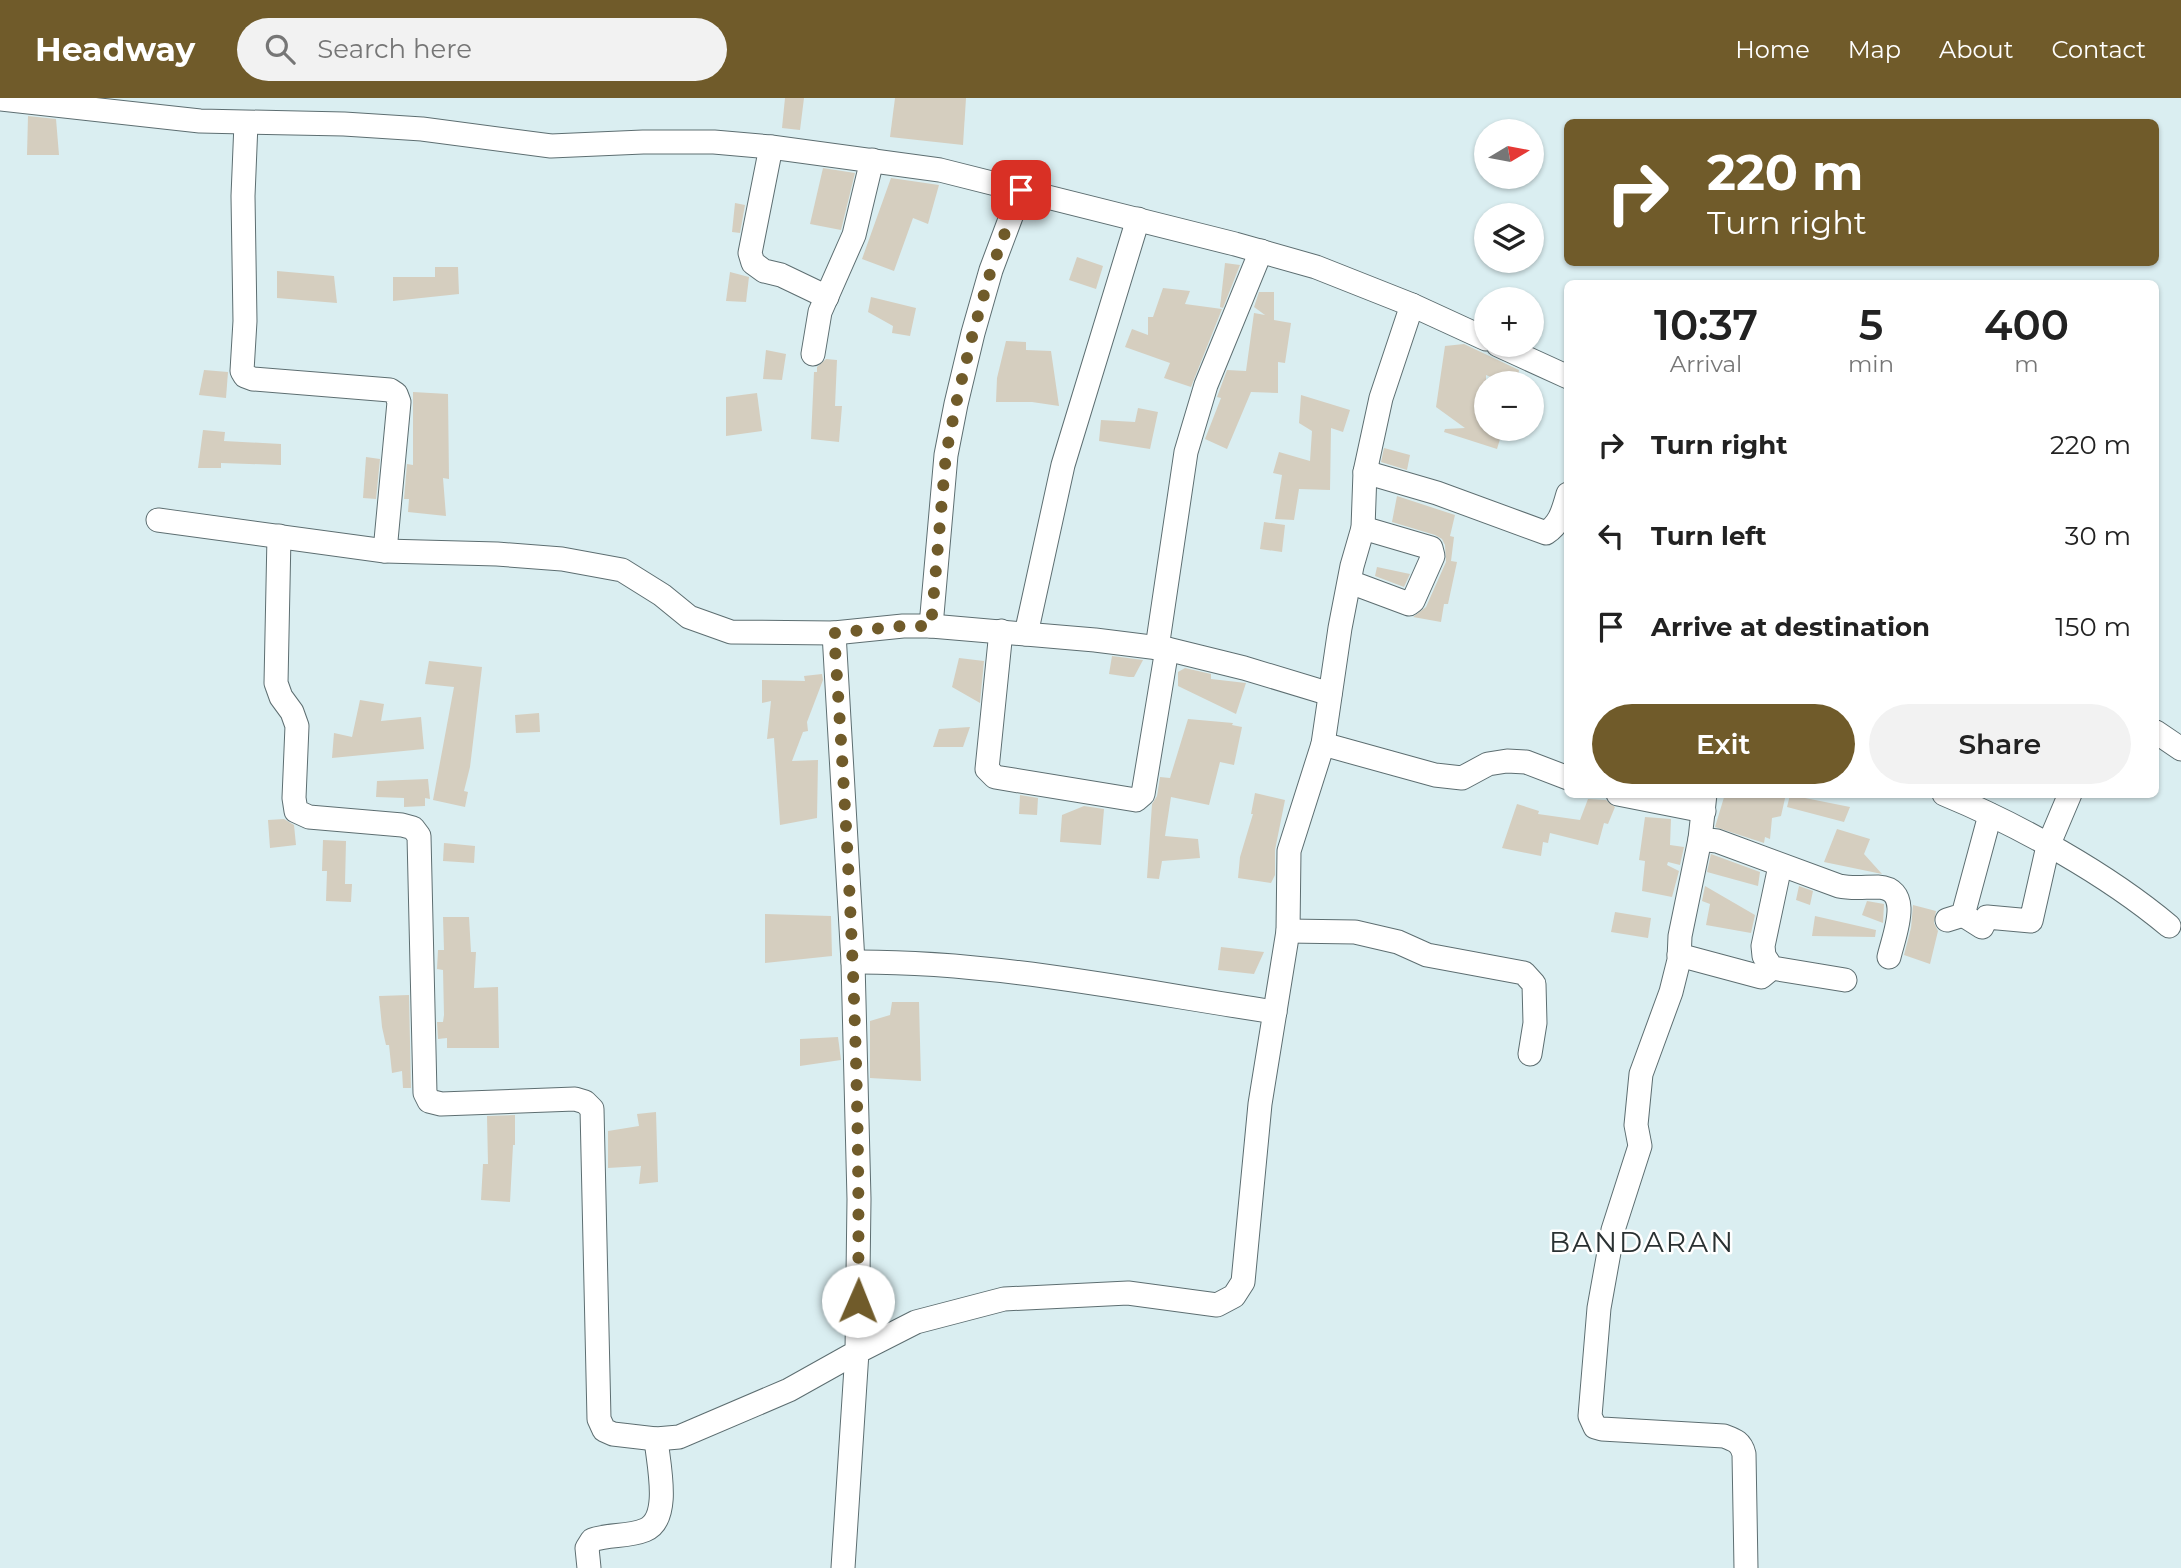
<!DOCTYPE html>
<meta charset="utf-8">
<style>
:root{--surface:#fff;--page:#f2f2f2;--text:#222;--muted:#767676;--accent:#705b2a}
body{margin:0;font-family:Montserrat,sans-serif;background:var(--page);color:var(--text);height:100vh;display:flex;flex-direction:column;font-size:26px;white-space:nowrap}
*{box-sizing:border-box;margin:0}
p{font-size:23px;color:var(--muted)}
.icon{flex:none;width:38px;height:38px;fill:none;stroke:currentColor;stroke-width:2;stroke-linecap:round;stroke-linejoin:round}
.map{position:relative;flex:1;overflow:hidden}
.panel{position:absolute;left:1564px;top:182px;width:595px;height:518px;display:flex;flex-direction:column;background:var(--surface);border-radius:10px;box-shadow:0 2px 5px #0004}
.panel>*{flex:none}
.top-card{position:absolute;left:1564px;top:21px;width:595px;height:147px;border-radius:10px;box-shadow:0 2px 5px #0004;background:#705b2a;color:#fff;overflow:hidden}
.needle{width:46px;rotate:80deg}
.fabs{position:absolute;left:1474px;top:21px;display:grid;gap:14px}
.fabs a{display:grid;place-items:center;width:70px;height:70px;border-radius:50%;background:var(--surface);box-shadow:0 2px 5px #0004;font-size:35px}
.pin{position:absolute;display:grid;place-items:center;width:60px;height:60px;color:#fff;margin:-30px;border-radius:14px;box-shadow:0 4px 10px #0006}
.me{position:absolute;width:77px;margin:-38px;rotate:1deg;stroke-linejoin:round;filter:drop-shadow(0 0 5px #0008)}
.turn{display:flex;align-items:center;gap:24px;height:147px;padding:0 28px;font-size:32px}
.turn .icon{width:91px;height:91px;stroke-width:2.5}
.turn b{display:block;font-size:49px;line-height:60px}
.eta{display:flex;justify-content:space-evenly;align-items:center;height:119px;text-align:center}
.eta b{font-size:42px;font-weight:600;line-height:49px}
.action{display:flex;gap:14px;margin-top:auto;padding:14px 28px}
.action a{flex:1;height:80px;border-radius:42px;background:var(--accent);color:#fff;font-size:28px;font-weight:600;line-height:80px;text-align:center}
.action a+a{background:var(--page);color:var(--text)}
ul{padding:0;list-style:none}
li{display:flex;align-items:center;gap:21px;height:91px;padding:0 28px}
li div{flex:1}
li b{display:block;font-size:26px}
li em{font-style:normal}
header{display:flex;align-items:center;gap:42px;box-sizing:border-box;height:98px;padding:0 35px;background:var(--accent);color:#fff}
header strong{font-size:33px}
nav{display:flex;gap:38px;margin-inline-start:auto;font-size:24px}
.search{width:490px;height:63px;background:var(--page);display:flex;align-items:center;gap:18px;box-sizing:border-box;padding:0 24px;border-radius:38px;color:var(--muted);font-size:26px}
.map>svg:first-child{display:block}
</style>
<header>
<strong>Headway</strong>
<div class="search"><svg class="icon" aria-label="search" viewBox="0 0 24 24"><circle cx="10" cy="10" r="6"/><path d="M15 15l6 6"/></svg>Search here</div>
<nav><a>Home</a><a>Map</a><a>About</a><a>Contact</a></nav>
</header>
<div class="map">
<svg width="2181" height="1470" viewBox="0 0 2181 1470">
<rect width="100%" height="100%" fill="#daeef1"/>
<g fill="#d5cebf">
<path d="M785 0H804L800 32 782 30Z"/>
<path d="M895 0H966L963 47 890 39Z"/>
<path d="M28 18 56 21 59 57H27Z"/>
<path d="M823 70 855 75 841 132 810 126Z"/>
<path d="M891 80 939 87 928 126 913 120 894 173 862 161Z"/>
<path d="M735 105 745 107 740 135 732 134Z"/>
<path d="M1077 159 1103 168 1096 191 1069 182Z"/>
<path d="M1225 165 1240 167 1223 210 1220 209Z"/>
<path d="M435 169H458L459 196 393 203V179H435Z"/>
<path d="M277 173 334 178 337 205 277 200Z"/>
<path d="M730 174 749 179 746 204 726 203Z"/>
<path d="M1163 190 1190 193 1185 206 1222 211 1191 289 1164 280 1170 265 1125 249 1132 231 1148 237V219H1153Z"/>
<path d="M1259 194H1274V222L1291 225 1285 265 1278 264V295L1251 294 1227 351 1205 341 1221 300 1217 299 1227 272 1246 273 1254 215 1265 217 1254 209Z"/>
<path d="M871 199 916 210 910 238 892 235 893 228 868 214Z"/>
<path d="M1006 243 1026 244V252L1051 253 1059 308 1032 304H996L997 280Z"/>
<path d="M1464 246 1519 272 1517 285H1505L1486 277V331H1503L1497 351 1444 334 1445 331 1465 330 1436 309 1445 248Z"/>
<path d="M766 252 786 256 782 282 763 281Z"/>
<path d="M826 261 837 262 835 308H842L839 344 811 341 814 274H817V269Z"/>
<path d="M204 272 228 274 226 300 199 297Z"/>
<path d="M413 294 448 296 449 381 443 380 446 418 408 414 409 401H404L407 366 413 367Z"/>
<path d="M757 295 762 333 726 338V299Z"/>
<path d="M1301 297 1350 312 1343 334 1331 330 1330 392 1299 391 1294 422 1275 421 1282 377 1273 375 1279 354 1310 363 1312 333 1299 325Z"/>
<path d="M1138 310 1158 314 1150 351 1099 343 1101 322 1135 324Z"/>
<path d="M203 332 225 334 224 343 281 346V367L221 365V370H198Z"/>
<path d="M1384 350 1410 357 1407 372 1381 364Z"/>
<path d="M366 359 380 361 376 401 363 400Z"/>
<path d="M1397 398 1455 417 1450 438 1454 439 1451 463 1457 464 1448 506H1444L1441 524 1413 519 1426 509 1446 464 1445 447 1442 441 1435 437 1392 424Z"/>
<path d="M1264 424 1285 427 1282 454 1260 451Z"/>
<path d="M1377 469 1410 476 1404 489 1375 478Z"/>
<path d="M1112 558 1143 562 1134 579H1129L1109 576Z"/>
<path d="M959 560 984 563 980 605 952 589Z"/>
<path d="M429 563 482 569 470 669 464 693 468 694 465 709 433 702 454 589 425 586Z"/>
<path d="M1185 570 1211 576V581L1246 585 1236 616 1178 588V574Z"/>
<path d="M822 576 823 582 807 624 808 633 803 634 792 663 818 662 817 720 780 727 774 640 767 641 771 603 762 605V582L805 583 804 578Z"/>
<path d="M360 602 384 606 381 623 421 619 424 651 332 660 334 635 352 639Z"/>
<path d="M539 615 540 634 516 635 515 617Z"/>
<path d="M1188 621 1233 625 1232 627 1242 629 1234 667 1220 664 1209 707 1171 699 1165 738 1198 741 1200 760 1162 763 1159 781 1147 780 1152 706 1157 698 1160 679 1170 680Z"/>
<path d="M970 629 963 649H933L939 631Z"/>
<path d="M428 681 430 701 425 700V708L404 709V700L376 699 377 683Z"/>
<path d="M1255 695 1285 702 1275 752V777L1271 785 1238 780 1240 759 1253 716H1251Z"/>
<path d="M1725 696H1786L1781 718 1772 720 1770 741 1765 739 1764 745 1715 729Z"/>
<path d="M1020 697 1038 700 1037 717 1019 716Z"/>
<path d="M1790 697 1850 709 1844 724 1787 709Z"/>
<path d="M1588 701 1606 702 1615 709 1608 726 1604 725 1598 747 1550 735 1548 745 1543 744 1541 758 1502 750 1517 706 1539 713 1538 716 1580 722Z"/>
<path d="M1084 708 1104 711 1101 747 1060 744 1062 717Z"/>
<path d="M1645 719 1671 721 1670 747 1684 749 1680 767 1668 764 1667 767 1679 773 1672 799 1642 793 1645 763 1639 762Z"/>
<path d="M284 721 294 727 296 747 270 750 268 722Z"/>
<path d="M1837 731 1870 741 1864 756 1882 776 1824 764Z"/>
<path d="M323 742 346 743 345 786H352L351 804 326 803 327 773H322Z"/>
<path d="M444 745 475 748 474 765 443 763Z"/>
<path d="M1711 756 1760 774 1758 788 1707 774Z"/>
<path d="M1705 788 1755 817 1751 835 1706 827 1710 806 1702 803Z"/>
<path d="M1799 788 1813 793 1810 807 1796 802Z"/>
<path d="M1867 803 1884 806 1883 825 1862 817Z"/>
<path d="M1913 807 1936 813 1934 825 1938 833 1930 866 1904 857 1911 830Z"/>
<path d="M1615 814 1651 820 1648 840 1611 834Z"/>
<path d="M765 816 831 818 832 858 765 865Z"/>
<path d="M1815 818 1876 832 1875 839 1812 838Z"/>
<path d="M443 819H469L471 854H476L474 890 498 889 499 950H447V940L438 941 437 924H443L444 917 443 872 437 871 438 852H444Z"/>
<path d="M1221 849 1264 854 1254 876 1218 872Z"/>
<path d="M409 897 411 990H403L402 973 392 975 389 947H386L382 929 379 898Z"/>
<path d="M892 904H919L921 983 870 980V923L890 917Z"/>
<path d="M838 939 841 962 800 968V941Z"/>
<path d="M656 1014 658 1084 639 1086 641 1068 608 1070V1033L639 1028 637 1016Z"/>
<path d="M515 1017V1047H513L510 1104 481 1102 483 1066H488L487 1018Z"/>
</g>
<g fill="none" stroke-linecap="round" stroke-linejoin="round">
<defs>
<g id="street">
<path d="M0 1 200 23 344 26 422 31 551 48 643 44H714L771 49 940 72 1235 146 1316 169 1412 207 1486 241"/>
<path d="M246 25 243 98 245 223 242 273 245 278 253 281 390 292 396 296 399 304 385 453"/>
<path d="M771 49 750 155 753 165 764 173 781 177 827 199"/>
<path d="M1498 247 1568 279"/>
<path d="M813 256 820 214 854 137 872 62"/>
<path d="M1365 374 1437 395 1546 435C1561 425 1563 412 1568 396"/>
<path d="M158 422 385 453 497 456 562 461 622 472 662 497 689 519 731 534 834 535 903 528H931L1095 542 1167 551 1244 570 1330 596"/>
<path d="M279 438 276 585 281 599 292 614 297 628 294 700 296 713 309 719 402 727 413 730 419 738 425 995 429 1003 441 1006 575 1001 585 1004 592 1011 599 1321 604 1332 613 1336 656 1341 679 1339 789 1292 857 1254 859 1101 853 864 834 535"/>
<path d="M1350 484 1409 506 1413 503 1433 458 1431 450 1363 430"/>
<path d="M931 528 946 357 956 306 973 235 991 172 1021 92"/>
<path d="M1001 533 987 671 995 679 1136 702 1143 696 1167 551"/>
<path d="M1026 536 1063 367 1138 121"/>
<path d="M1157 550 1186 354 1206 287 1261 153"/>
<path d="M2156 634 2181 651"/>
<path d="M1323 646 1435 677 1462 680 1488 666 1507 663 1526 664 1568 680"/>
<path d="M1618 696 1704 713"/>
<path d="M1705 696 1700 741 1717 743 1839 788C1853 791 1864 789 1878 789 1914 791 1894 837 1889 859"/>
<path d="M1944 696C2019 727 2107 776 2169 828"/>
<path d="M1700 741 1680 838 1679 862 1671 894 1641 976 1636 1027 1640 1048 1613 1132 1599 1210 1590 1318 1595 1329 1602 1331 1724 1338C1735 1342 1741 1344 1744 1356L1746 1470"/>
<path d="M1780 768 1763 848 1764 858 1772 870 1845 882"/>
<path d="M1963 817 1982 829 1987 819 2031 823 2048 748 2070 696"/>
<path d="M1947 822 1963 817 1990 717"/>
<path d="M1288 833 1355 834 1398 844 1427 857 1524 875 1534 886 1535 925 1530 956"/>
<path d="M1679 857 1761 879 1772 870"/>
<path d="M853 864C995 863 1135 893 1275 914"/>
<path d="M589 1470 587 1450 592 1442C609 1436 628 1439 645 1432 672 1421 658 1365 656 1341"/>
<path d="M843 1470 857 1254 916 1224 1004 1201 1128 1195 1217 1207 1234 1198 1243 1184 1260 1006 1288 833 1289 753 1323 646 1340 530 1352 468 1363 430 1365 374 1381 300 1412 207"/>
</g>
</defs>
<use href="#street" stroke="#5d6e71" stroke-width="25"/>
<use href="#street" stroke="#fff" stroke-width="23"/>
</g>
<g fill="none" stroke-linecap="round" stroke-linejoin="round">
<path stroke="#705b2a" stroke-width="12" stroke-dasharray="0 21.6" d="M858 1203C861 980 849 757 834 535L903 528H931L946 356 956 306 973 235 991 172 1021 92"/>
</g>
<g text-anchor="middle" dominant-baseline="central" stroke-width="5" stroke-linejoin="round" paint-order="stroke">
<g font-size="28" letter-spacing="2" fill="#2a3132" stroke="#fff">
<text x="1642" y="1144">BANDARAN</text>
</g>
</g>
</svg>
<div class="fabs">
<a><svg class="needle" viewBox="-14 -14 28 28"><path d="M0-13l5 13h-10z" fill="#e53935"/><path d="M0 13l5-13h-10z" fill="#767676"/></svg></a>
<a><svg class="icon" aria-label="layers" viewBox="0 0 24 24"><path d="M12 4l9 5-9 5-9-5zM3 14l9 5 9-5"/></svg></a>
<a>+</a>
<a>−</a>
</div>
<div class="pin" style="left:1021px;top:92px;background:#d93025"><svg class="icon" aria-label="arrive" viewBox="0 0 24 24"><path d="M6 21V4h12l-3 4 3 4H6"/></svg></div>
<svg class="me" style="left:858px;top:1203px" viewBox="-20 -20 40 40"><circle r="19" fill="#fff"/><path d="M0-13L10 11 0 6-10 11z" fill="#705b2a"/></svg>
<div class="top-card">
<div class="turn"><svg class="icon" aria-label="right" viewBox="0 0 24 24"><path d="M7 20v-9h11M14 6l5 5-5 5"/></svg><div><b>220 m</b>Turn right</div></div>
</div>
<section class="panel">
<div class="eta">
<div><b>10:37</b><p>Arrival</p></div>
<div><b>5</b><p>min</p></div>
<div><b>400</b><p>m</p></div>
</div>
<ul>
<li><svg class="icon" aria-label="right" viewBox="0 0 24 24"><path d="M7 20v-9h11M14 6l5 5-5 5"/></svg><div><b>Turn right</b></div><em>220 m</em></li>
<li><svg class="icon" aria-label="left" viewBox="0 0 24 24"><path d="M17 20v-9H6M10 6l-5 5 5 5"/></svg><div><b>Turn left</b></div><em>30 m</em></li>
<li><svg class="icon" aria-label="arrive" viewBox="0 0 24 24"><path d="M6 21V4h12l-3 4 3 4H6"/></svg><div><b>Arrive at destination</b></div><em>150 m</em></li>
</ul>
<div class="action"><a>Exit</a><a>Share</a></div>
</section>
</div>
